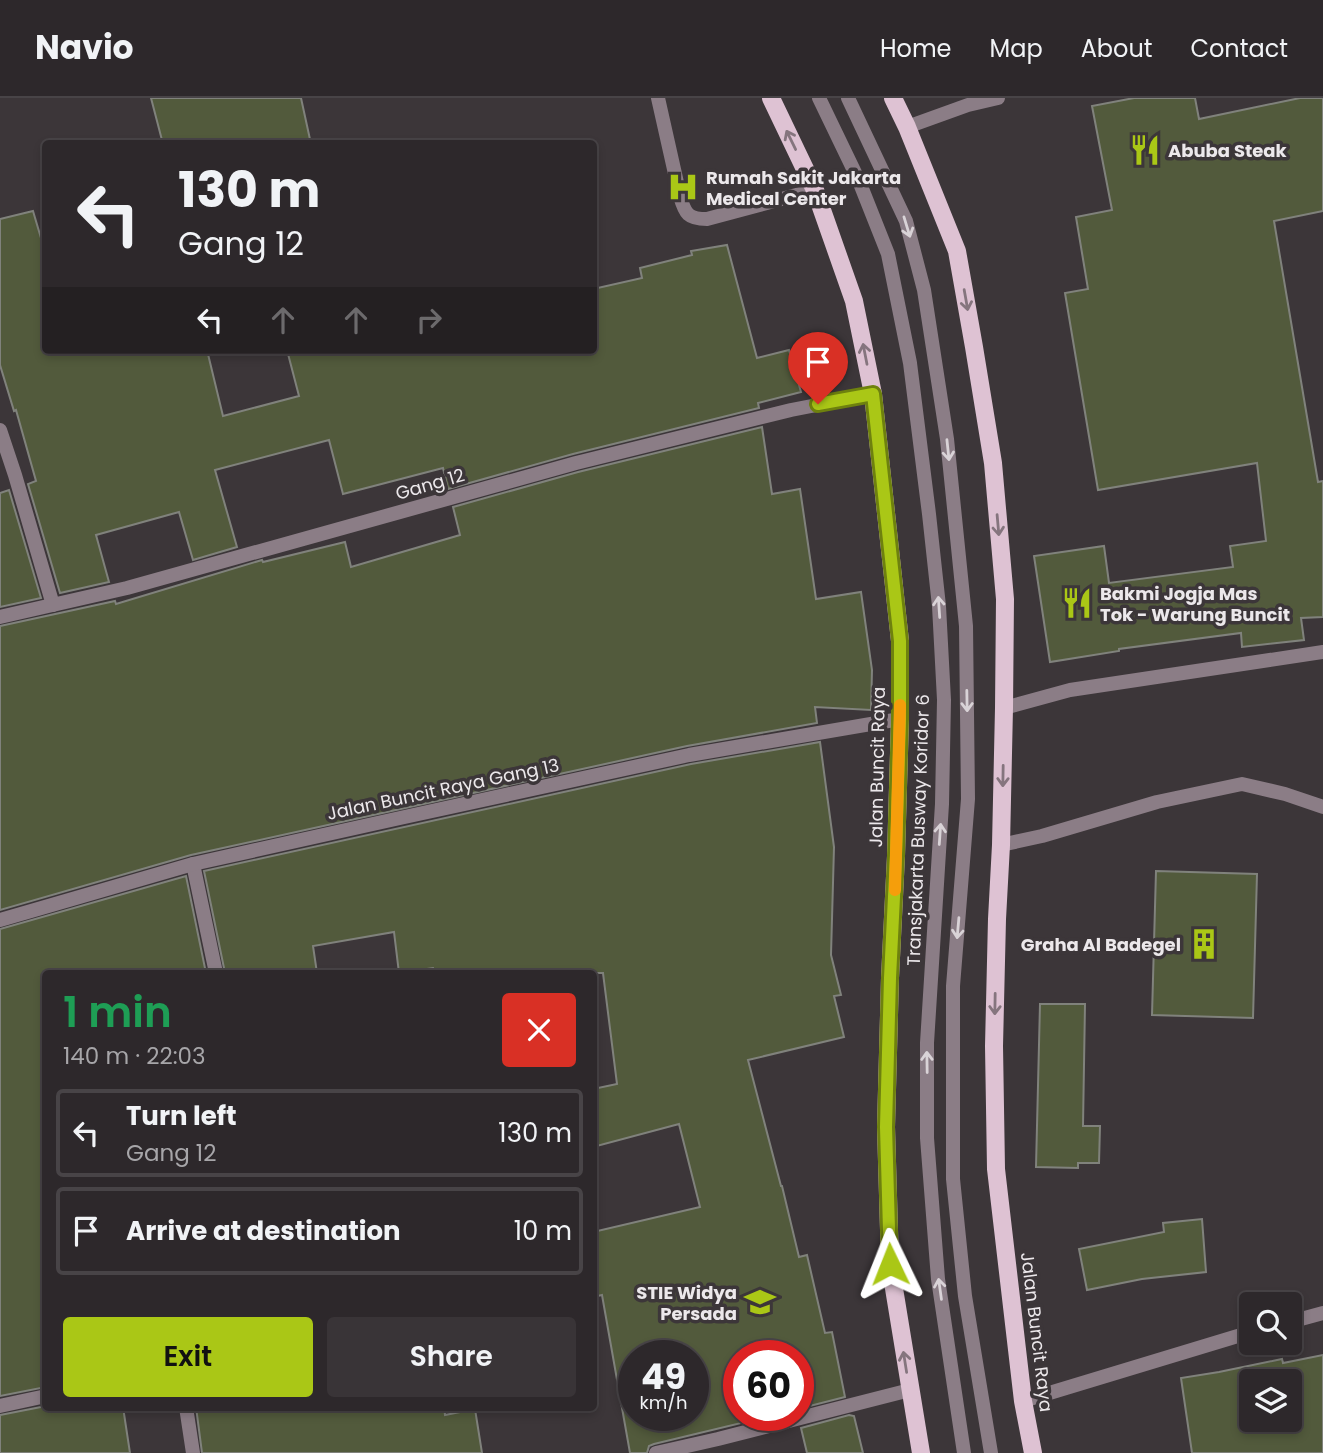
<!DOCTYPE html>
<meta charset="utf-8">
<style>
:root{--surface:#2d282b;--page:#393437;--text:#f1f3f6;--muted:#a7a6a9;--line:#484447;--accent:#aac716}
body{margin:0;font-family:Poppins,sans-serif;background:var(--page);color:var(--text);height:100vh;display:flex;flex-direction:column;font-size:26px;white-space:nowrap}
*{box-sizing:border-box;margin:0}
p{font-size:23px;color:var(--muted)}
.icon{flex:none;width:38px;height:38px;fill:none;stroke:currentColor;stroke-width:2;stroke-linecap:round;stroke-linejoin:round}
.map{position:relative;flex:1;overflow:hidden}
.panel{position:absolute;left:42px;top:872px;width:555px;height:441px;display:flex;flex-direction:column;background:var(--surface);border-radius:7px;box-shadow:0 4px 10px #0003,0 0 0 2px var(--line)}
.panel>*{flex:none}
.hud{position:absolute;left:42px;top:42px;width:555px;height:214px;border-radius:7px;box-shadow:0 4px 10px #0003,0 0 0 2px var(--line);background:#2d282b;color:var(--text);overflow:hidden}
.buttons{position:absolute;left:1239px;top:1194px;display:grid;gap:14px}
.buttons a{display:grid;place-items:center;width:63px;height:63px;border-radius:7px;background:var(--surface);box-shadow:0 4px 10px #0003,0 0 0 2px var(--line);font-size:35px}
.speed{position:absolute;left:618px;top:1242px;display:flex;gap:14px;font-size:35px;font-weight:700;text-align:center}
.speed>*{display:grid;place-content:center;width:91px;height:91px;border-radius:50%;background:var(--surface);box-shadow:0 4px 10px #0003,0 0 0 2px var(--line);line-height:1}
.speed small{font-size:18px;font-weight:400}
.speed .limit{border:10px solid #d22;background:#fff;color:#111}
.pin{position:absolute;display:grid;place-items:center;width:60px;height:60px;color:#fff;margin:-72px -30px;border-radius:50% 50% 50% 0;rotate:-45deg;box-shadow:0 0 7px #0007}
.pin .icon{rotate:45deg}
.me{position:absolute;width:77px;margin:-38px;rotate:358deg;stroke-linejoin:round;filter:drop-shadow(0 0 5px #0008)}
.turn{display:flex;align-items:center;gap:24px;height:147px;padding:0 21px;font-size:32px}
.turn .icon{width:91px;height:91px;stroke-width:2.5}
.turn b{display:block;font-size:49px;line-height:60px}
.lanes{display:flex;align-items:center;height:66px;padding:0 21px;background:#0003;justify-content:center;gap:35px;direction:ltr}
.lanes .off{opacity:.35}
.round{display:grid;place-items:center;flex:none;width:74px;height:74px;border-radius:7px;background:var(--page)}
.headline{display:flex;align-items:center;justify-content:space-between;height:119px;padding:0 21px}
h1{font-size:42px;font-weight:600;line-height:52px;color:#1e9e55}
.action{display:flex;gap:14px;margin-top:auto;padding:14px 21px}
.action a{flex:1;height:80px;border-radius:7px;background:var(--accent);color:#111;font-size:28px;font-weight:600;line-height:80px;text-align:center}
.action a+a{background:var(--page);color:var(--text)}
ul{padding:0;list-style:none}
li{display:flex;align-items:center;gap:21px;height:88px;margin:0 14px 10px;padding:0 7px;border:4px solid var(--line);border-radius:7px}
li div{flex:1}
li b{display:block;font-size:26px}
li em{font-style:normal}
header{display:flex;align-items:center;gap:42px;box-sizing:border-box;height:98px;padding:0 35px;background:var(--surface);border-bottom:2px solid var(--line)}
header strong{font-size:33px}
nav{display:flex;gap:38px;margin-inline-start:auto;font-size:24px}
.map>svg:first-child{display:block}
</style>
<header>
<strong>Navio</strong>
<nav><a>Home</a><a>Map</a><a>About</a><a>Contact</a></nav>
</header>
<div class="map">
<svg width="1323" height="1355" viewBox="0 0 1323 1355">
<rect width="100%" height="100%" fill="#3c3639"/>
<g fill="#525a3c" stroke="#80827c" stroke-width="2" fill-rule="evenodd">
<path d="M151 0H301L311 46H163Z"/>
<path d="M1134 0H1195L1199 21 1300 0H1323V113L1274 123 1318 384 1323 383V519L1301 520 1304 542 1242 549 1241 535 1119 551V553L1050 564 1034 458 1104 448 1109 485 1233 469 1230 448 1266 443 1257 365 1098 392 1065 195 1088 191 1076 119 1112 112 1092 8Z"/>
<path d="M33 113 46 157V252H207L223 318 299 298 287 252H593V191L642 180 640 170 692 157 691 153 727 147 757 260 789 252 801 294 758 305 759 310 573 356 448 391 443 370 343 396 329 342 215 372 237 449 193 462 179 414 96 437 109 484 60 495 28 386 36 383 16 312 14 313 0 267V121Z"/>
<path d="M762 329 772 396 800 391 816 501 861 494 872 572 871 612 815 609 817 625 687 648 191 757 0 812V528L115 503 116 506 262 462 263 464 345 444 351 469 460 437 453 409 578 374Z"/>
<path d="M9 392 41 500 0 509V395Z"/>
<path d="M820 644 834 749 831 857 841 897 834 898 844 939 748 962 781 1088H782L799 1159 807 1157 825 1235 832 1234 845 1299 798 1311V1258H738V1318H770L654 1346 649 1348 647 1355H630L602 1197 593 1199V1134L700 1109 679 1026 593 1049V991L617 986 603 875H435L433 870 399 875 394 834 313 848 317 875H225L204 773 691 666ZM634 1258H693V1318H634Z"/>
<path d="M1156 773 1257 776 1253 920 1152 917Z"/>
<path d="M186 778 206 875H46V1289L0 1298V831Z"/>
<path d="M1040 906H1085L1083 1028H1100L1099 1065H1078V1070L1036 1069Z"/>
<path d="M1202 1121 1206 1174 1142 1181 1087 1192 1079 1151 1164 1134 1163 1125Z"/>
<path d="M1323 1257V1355H1192L1181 1280 1219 1274 1282 1261 1283 1265ZM1251 1283H1290V1321H1251Z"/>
<path d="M46 1308 123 1309 130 1355H0V1317Z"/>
<path d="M196 1309H444L445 1317 475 1311 482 1355H202Z"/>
<path d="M849 1317 854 1318 863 1355H807L801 1330Z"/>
</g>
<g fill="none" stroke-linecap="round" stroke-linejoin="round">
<g stroke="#8b7d86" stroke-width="14">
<path d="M658 0 680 98C685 116 688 121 707 121L815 92"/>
<path d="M819 0 859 83 888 156 910 265 929 416 939 508 944 602 942 706 927 945V1040L938 1181 964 1355"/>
<path d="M848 0 906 123 924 192 947 341 966 528 968 701 953 888V1081L965 1198 991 1355"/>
<path d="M907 29 968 7 998 0"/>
<path d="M1001 747 1042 738 1157 704 1242 686 1285 696 1323 709"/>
</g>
<g stroke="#8b7d86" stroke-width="14">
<path d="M0 332 15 377 53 507"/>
<path d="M0 519 127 490 576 365 791 312 873 296"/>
<path d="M1004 610 1070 592 1323 554"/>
<path d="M193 766 216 875"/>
<path d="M0 822 193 766 400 720 689 657 900 621"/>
<path d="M1290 1224 1323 1215"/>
<path d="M1023 1303 1251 1234"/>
<path d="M0 1308 46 1298"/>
<path d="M186 1309 193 1355"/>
<path d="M656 1355 718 1341 910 1292"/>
</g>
<g stroke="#dec2d3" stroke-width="18">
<path d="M771 0 815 92 854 203 873 296 900 543V621L896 758 890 880 886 1029 890 1166 921 1355"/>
<path d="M893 0 907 29 957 153 974 249 993 365 1005 501 1004 610 1001 747 997 821 994 948 996 1071 1023 1303 1033 1355"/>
</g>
</g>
<defs><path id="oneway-shaft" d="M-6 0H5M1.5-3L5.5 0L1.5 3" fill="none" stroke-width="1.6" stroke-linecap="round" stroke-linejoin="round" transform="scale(1.75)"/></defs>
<g stroke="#85757e">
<use href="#oneway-shaft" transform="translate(791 42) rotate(-116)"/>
<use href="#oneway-shaft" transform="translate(966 202) rotate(80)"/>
<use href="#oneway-shaft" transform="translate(865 256) rotate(-101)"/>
<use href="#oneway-shaft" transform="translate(998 427) rotate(85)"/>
<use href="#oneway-shaft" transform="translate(1003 678) rotate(91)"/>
<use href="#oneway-shaft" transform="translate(995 906) rotate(91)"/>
<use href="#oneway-shaft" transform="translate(905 1264) rotate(-99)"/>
</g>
<g stroke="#d9d3d7">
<use href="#oneway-shaft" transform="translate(907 129) rotate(73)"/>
<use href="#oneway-shaft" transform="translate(948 352) rotate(84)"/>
<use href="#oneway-shaft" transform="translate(939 509) rotate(-94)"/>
<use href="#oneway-shaft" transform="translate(967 603) rotate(89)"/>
<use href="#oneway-shaft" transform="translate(940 736) rotate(-86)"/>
<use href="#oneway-shaft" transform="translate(958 830) rotate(95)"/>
<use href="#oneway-shaft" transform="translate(927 964) rotate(-91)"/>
<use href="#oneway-shaft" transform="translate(940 1191) rotate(-98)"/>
</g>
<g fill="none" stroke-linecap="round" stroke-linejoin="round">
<defs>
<path id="route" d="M818 306 873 296 900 543V621L896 758 890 880 886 1029 890 1166"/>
</defs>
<use href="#route" stroke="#6e810e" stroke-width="18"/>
<use href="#route" stroke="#aac716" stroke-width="12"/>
<path stroke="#f59e0b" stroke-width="12" d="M895 792 900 607"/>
</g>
<defs>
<symbol id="restaurant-bare" viewBox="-9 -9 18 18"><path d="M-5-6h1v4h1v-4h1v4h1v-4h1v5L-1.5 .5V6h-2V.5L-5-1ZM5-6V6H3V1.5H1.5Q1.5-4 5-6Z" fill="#aac716" stroke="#3c3639" stroke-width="2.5" paint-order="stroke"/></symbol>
<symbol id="hospital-bare" viewBox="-9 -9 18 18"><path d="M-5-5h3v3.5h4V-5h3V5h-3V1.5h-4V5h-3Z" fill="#aac716" stroke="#3c3639" stroke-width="2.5" paint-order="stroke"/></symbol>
<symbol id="building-bare" viewBox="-9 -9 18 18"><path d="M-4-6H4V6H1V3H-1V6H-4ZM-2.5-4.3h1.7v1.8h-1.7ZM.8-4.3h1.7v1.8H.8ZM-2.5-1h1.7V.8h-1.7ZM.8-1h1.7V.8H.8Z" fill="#aac716" stroke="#3c3639" stroke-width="2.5" paint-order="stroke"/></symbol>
<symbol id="university-bare" viewBox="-9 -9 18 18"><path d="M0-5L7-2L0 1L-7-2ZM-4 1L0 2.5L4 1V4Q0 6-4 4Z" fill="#aac716" stroke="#3c3639" stroke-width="2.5" paint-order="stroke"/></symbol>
</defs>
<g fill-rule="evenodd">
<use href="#restaurant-bare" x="1123" y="30" width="44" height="44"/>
<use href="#hospital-bare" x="661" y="67" width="44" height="44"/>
<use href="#restaurant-bare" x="1055" y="483" width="44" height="44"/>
<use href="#building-bare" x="1182" y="824" width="44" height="44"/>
<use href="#university-bare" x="738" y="1182" width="44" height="44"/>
</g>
<g text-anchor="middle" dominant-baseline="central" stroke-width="7" stroke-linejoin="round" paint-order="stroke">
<g font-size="18" font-weight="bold" fill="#ece8eb" stroke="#3c3639" text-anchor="start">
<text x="1168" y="52">Abuba Steak</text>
<text x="706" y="79">Rumah Sakit Jakarta<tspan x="706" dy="21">Medical Center</tspan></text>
<text x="1100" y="495">Bakmi Jogja Mas<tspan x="1100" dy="21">Tok - Warung Buncit</tspan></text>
<text x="1181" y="846" text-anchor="end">Graha Al Badegel</text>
<text x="737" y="1194" text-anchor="end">STIE Widya<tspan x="737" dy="21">Persada</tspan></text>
</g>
<g font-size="18" fill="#ece8eb" stroke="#3c3639">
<text transform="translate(430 386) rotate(-16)">Gang 12</text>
<text transform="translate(877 669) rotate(-89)">Jalan Buncit Raya</text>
<text transform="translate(443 691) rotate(-12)">Jalan Buncit Raya Gang 13</text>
<text transform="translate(918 732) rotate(-88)">Transjakarta Busway Koridor 6</text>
<text transform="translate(1037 1234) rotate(83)">Jalan Buncit Raya</text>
</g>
</g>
</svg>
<div class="buttons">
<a><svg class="icon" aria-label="search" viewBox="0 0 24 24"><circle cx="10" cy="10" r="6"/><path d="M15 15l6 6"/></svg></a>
<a><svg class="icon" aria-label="layers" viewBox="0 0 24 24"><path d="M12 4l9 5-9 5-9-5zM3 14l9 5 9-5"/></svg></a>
</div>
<div class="speed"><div>49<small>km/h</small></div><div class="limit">60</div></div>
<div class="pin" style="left:818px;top:306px;background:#d93025"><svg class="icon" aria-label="arrive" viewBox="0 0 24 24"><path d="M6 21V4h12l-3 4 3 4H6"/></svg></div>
<svg class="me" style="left:890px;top:1166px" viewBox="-20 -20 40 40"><path d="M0-17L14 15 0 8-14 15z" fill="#aac716" stroke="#fff" stroke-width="4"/></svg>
<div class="hud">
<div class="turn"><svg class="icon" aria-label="left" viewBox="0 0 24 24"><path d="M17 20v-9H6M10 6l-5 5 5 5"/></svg><div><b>130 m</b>Gang 12</div></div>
<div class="lanes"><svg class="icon" aria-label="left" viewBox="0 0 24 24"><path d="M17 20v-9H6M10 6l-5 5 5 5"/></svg><svg class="icon off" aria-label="ahead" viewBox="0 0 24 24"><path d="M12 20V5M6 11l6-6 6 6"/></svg><svg class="icon off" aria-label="ahead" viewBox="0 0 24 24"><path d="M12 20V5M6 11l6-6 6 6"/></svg><svg class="icon off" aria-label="right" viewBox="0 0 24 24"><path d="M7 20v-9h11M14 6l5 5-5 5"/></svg></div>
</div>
<section class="panel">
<div class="headline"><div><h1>1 min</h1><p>140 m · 22:03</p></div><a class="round" style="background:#d93025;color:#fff"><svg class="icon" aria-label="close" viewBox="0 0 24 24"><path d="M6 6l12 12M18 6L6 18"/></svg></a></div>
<ul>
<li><svg class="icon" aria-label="left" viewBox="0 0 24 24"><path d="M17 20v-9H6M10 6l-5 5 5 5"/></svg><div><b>Turn left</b><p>Gang 12</p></div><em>130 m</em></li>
<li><svg class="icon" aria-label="arrive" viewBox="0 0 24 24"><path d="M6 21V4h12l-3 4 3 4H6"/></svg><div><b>Arrive at destination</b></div><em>10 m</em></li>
</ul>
<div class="action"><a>Exit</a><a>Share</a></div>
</section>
</div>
